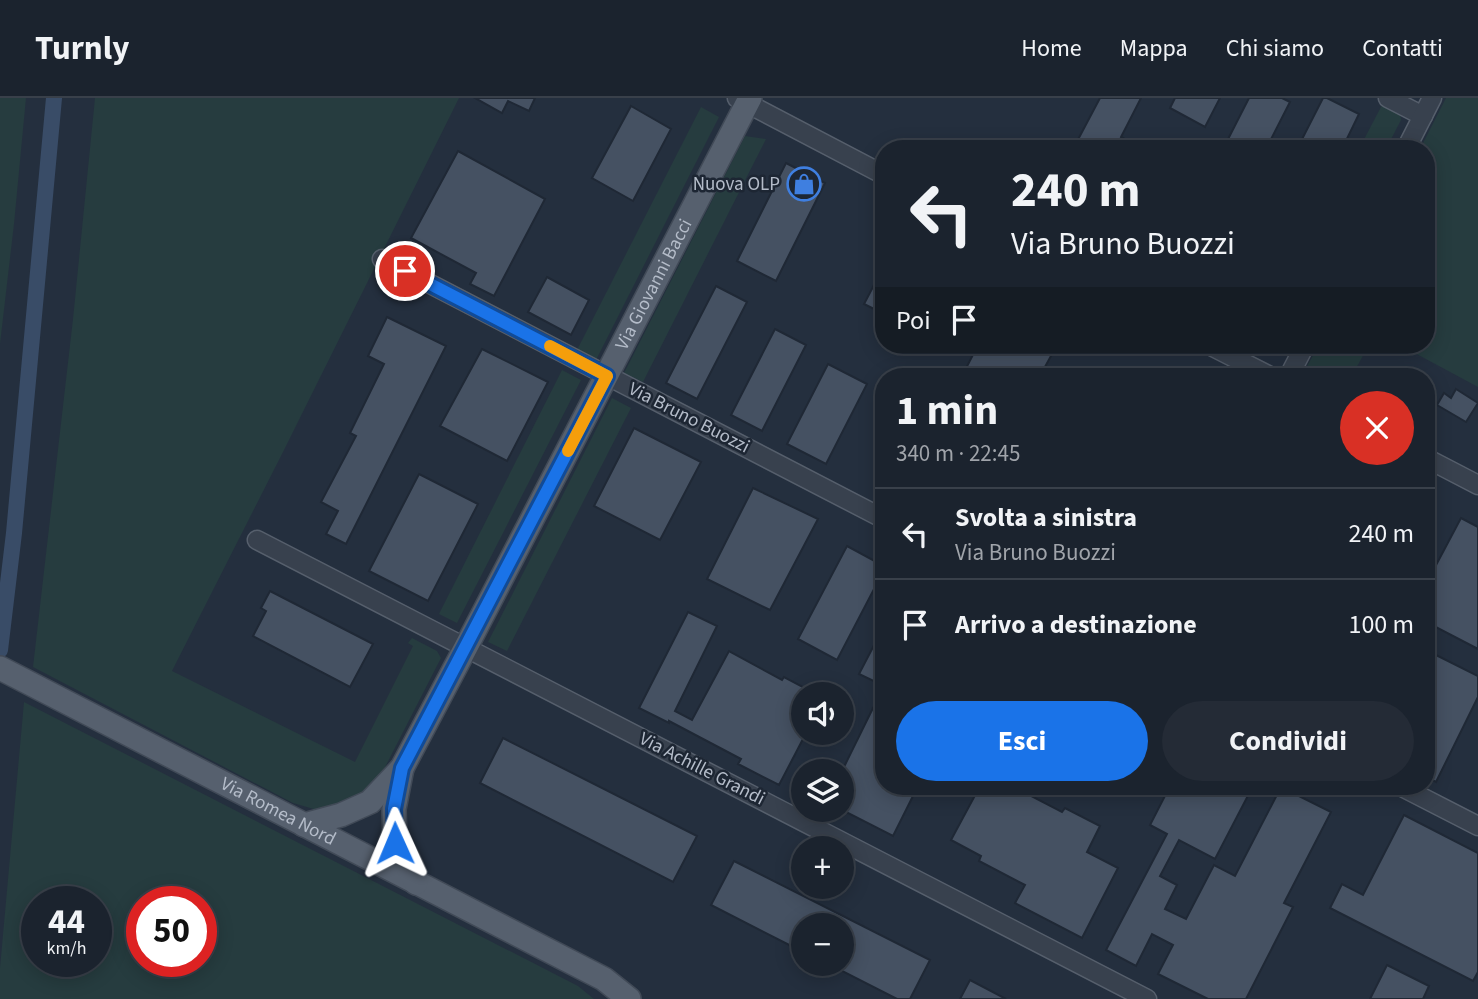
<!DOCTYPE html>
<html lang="it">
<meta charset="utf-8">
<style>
:root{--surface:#1b232e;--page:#242b36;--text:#f1f3f6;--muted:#a0a4aa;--line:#39404a;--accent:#1a73e8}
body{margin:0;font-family:"Source Sans 3",sans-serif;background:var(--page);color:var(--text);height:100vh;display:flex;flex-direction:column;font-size:26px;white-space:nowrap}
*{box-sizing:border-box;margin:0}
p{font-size:23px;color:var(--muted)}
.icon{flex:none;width:38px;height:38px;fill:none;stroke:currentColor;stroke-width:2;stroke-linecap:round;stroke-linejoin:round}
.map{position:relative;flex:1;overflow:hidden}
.sheet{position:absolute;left:875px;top:270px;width:560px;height:427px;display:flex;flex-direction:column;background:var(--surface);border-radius:28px;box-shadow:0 4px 18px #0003,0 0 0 2px var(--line)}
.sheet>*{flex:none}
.top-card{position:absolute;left:875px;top:42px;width:560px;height:214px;border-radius:28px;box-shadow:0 4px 18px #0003,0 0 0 2px var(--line);background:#1b232e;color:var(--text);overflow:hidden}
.tools{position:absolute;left:791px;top:584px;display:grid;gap:14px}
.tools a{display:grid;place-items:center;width:63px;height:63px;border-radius:50%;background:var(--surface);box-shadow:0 4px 18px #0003,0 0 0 2px var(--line);font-size:35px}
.speed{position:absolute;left:21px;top:788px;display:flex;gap:14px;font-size:35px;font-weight:700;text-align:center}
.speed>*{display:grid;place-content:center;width:91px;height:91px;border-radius:50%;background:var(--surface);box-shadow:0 4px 18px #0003,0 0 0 2px var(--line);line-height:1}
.speed small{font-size:18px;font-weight:400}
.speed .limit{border:10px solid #d22;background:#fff;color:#111}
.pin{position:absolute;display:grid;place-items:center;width:60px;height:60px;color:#fff;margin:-30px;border:4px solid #fff;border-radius:50%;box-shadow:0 2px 7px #0007}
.me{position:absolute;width:77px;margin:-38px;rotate:359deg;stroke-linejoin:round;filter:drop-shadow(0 0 5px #0008)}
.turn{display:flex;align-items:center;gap:24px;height:147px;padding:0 21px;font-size:32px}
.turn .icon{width:91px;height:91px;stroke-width:2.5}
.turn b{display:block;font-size:49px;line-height:60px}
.then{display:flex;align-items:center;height:66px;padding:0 21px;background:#0003;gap:14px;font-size:26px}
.round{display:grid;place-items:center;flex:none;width:74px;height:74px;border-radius:37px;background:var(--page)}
.headline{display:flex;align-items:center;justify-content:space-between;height:119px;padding:0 21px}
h1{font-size:42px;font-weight:700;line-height:52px}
.cta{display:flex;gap:14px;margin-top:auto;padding:14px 21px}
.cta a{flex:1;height:80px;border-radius:42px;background:var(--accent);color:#fff;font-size:28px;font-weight:700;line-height:80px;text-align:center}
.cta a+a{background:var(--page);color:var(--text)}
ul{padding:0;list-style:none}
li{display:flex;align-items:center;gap:21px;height:91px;padding:0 21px;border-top:2px solid var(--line)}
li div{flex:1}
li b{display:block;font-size:26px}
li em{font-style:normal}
header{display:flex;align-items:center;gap:42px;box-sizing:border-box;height:98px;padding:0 35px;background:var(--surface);border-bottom:2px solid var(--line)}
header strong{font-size:33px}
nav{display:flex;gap:38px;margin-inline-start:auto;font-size:24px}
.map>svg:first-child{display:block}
</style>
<header>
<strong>Turnly</strong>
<nav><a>Home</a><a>Mappa</a><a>Chi siamo</a><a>Contatti</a></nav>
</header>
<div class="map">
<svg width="1478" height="901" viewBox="0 0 1478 901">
<rect width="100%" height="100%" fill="#242f3e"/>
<g fill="#263c3f" fill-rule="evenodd">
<path d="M0 0H26L14 126 0 246Z"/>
<path d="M95 0H459L283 354 172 573 355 664 413 548 408 545 412 540 437 553 441 560 379 681 354 704 317 712 293 705 33 569 73 221Z"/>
<path d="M1446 0H1478V289L1400 247H1426V51H1420Z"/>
<path d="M1382 7 1400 15 1401 22 1386 51H1359Z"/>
<path d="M701 9 719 19 596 262 577 252Z"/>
<path d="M745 38 766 41 643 284 624 275Z"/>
<path d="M1319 247H1370L1368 248 1352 278H1310L1306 270Z"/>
<path d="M562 272 581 282 457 525 439 516Z"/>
<path d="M612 300 631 310 507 553 488 544Z"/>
<path d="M24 604 578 888 594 901H0V870ZM96 803V863H37V803ZM142 803H201V863H142Z"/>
</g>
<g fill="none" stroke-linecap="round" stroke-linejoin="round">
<path stroke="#394c67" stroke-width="16" d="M0 552 14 435 54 0"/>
</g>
<g fill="#455162" stroke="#1f2835" stroke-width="2">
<path d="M475 0H535L529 13 508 3 502 15Z"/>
<path d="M1100 0H1141L1121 39 1144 51H1073Z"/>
<path d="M1175 0H1220L1205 29 1170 10Z"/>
<path d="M1249 0H1282L1290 4 1266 51H1223Z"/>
<path d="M1323 0H1327L1359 16 1342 51H1297Z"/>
<path d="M631 8 671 31 633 103 592 80Z"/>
<path d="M458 53 545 101 494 198 470 186 476 175 411 140Z"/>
<path d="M786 65 825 85 776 183 737 163Z"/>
<path d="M884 168V216L864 206Z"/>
<path d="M547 179 589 202 571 237 528 214Z"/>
<path d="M716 188 747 204 697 301 666 285Z"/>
<path d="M387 219 446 248 346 446 326 436 338 413 321 404 356 338 350 335 384 266 368 258Z"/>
<path d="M775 231 806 247 762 333 731 317Z"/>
<path d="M978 247H1057L1040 278H962Z"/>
<path d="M482 251 548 284 507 363 440 328Z"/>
<path d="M828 266 867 286 826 366 787 346Z"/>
<path d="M1456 291 1478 305 1466 324 1437 307 1444 295 1451 300Z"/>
<path d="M634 330 701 364 660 442 594 408Z"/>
<path d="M419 376 478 406 428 503 369 473Z"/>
<path d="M753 390 818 421 770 512 707 481Z"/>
<path d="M1461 420 1478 429V551L1426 524V486Z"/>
<path d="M847 448 884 468V472L837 562 798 541Z"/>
<path d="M270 493 373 546 350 589 253 538 266 513 261 510Z"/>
<path d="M688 514 717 528 675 613 692 622 729 553 782 582 784 579 803 589V641L779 687 738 666 741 661 669 623V625L639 610Z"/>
<path d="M884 528V588L859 576Z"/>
<path d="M1426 552 1478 578V599L1436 684 1426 679Z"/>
<path d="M873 610 884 616V688H918L893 738 842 712V673Z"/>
<path d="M503 640 697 738 673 784 480 685Z"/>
<path d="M980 688H1012L1062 714 1065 710 1100 728 1087 754 1118 770 1082 840 1015 805 1025 787 979 763 981 758 951 742Z"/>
<path d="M1170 688H1253L1215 761 1179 742 1160 778 1177 787 1165 811 1186 821 1214 767 1235 778 1281 689 1331 714 1284 805 1293 809 1246 901H1208L1158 876 1173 847 1152 836 1136 868 1106 852 1167 736 1150 727Z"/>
<path d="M1404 717 1478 755V874L1473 883 1330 810 1342 786 1363 797Z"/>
<path d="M734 763 930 862 910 901H897L842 873V828H803V854L711 807Z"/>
<path d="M1387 867 1429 888 1423 901H1370Z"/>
<path d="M970 882 1006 901H960Z"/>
</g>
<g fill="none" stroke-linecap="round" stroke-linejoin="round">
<defs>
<g id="minor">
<path d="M737 0 884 77"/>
<path d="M1388 0 1423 18"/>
<path d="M1406 51 1432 0"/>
<path d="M382 161 884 421"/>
<path d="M1209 247 1270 278"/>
<path d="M1289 278 1305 247"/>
<path d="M1426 360 1478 387"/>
<path d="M257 442 1147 901"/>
<path d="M1400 688 1478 728"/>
</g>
<g id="major">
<path id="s1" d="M0 570 604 881 629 901"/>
<path d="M402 670 394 711 395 745 416 785"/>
<path id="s2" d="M304 727 341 717 370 704 402 670 466 549 750 0"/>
</g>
</defs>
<use href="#minor" stroke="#565f6c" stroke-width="21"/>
<use href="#major" stroke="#414a57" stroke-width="26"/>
<use href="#minor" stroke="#38414e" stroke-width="18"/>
<use href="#major" stroke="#56606e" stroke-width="23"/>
</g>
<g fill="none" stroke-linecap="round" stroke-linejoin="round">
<defs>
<path id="route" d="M395 745 394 711 402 670 607 278 405 173"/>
</defs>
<use href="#route" stroke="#114b97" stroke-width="18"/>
<use href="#route" stroke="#1a73e8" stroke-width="12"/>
<path stroke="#f59e0b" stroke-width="12" d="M550 248 607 278 568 353"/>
</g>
<defs>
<symbol id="shop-ring" viewBox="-11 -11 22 22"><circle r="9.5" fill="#1d2633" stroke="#3f7fe0" stroke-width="1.5"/><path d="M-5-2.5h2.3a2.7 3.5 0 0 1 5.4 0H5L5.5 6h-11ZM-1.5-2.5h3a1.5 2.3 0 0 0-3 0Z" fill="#3f7fe0"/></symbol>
</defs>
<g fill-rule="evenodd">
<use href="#shop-ring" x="785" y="67" width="38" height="38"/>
</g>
<g text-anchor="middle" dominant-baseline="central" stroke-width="5" stroke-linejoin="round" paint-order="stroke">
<g font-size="19" fill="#b4bcc9" stroke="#1d2633" text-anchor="end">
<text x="780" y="86">Nuova OLP</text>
</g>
<g font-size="19" fill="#b4bcc9" stroke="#1d2633">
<text stroke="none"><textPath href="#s2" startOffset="662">Via Giovanni Bacci</textPath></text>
<text transform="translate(689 320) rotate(27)">Via Bruno Buozzi</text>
<text transform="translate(702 671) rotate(27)">Via Achille Grandi</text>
<text stroke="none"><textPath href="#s1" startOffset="313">Via Romea Nord</textPath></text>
</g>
</g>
</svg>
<div class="tools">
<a><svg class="icon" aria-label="sound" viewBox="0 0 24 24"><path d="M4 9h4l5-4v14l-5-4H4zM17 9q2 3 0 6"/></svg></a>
<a><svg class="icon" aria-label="layers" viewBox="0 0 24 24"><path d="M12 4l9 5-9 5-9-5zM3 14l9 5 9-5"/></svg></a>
<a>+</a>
<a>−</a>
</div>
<div class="speed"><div>44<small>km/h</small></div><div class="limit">50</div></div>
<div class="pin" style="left:405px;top:173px;background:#d93025"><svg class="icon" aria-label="arrive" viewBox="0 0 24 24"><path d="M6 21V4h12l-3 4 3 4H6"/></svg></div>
<svg class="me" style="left:395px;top:745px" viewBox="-20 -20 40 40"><path d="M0-17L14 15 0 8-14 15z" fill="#1a73e8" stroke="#fff" stroke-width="4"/></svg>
<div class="top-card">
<div class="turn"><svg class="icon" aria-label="left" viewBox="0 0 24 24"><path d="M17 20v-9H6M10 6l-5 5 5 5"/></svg><div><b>240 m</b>Via Bruno Buozzi</div></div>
<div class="then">Poi<svg class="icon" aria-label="arrive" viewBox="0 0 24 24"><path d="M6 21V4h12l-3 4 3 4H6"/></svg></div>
</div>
<section class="sheet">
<div class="headline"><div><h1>1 min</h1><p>340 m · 22:45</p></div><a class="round" style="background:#d93025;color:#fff"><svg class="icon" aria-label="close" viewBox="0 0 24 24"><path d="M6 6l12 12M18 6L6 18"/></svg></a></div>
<ul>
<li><svg class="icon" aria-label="left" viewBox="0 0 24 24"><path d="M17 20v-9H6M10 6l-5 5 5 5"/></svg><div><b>Svolta a sinistra</b><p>Via Bruno Buozzi</p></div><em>240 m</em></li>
<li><svg class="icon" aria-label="arrive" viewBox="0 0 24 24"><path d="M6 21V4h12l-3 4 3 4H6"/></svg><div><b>Arrivo a destinazione</b></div><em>100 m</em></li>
</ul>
<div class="cta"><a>Esci</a><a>Condividi</a></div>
</section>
</div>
